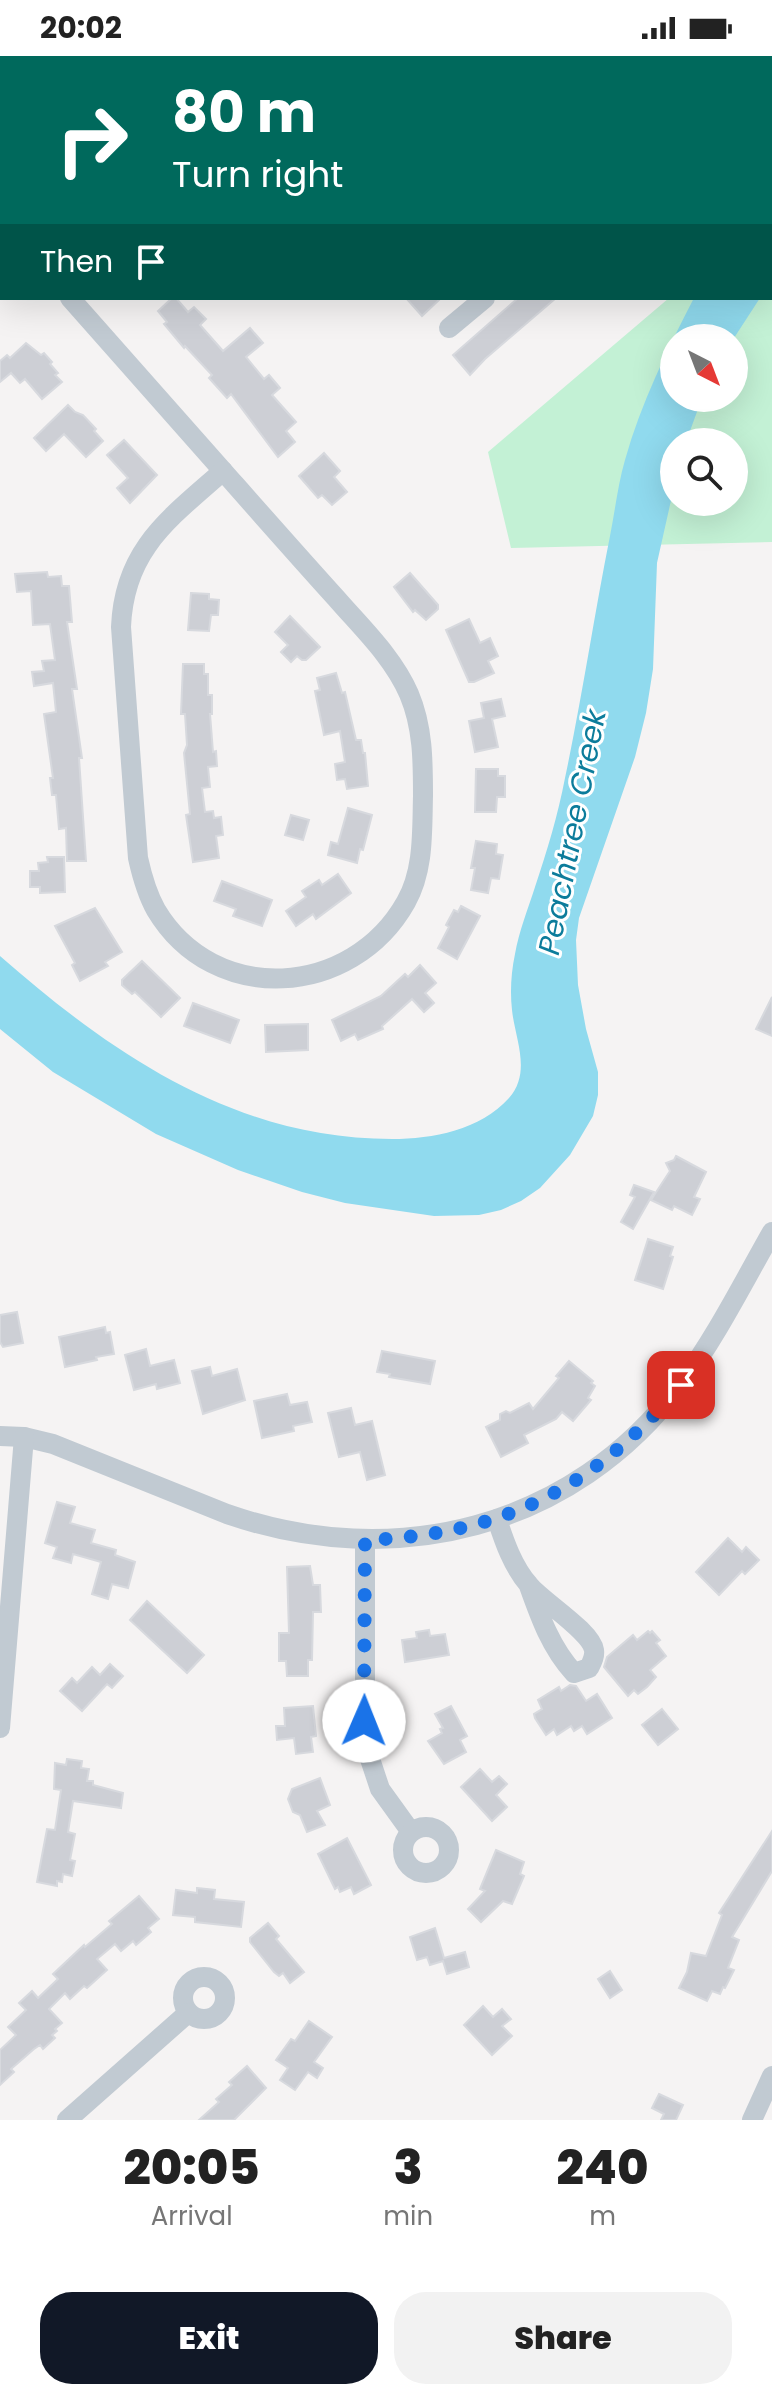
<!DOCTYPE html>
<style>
:root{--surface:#fff;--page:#f2f2f2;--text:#222;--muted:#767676;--accent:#111827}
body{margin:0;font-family:Poppins,sans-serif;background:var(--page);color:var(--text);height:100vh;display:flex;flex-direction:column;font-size:30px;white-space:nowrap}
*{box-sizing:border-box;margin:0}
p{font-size:26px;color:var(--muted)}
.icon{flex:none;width:44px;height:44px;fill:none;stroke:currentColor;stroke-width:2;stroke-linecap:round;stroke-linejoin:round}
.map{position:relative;height:2064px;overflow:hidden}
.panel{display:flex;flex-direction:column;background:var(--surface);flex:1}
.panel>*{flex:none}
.banner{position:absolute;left:0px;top:0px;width:772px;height:244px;box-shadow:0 8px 32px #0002;background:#00695c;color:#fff;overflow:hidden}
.needle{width:52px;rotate:138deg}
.buttons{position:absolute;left:660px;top:268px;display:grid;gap:16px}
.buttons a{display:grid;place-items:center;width:88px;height:88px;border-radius:50%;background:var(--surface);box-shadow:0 8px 32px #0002;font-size:40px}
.pin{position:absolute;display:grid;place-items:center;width:68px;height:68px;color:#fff;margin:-34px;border-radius:16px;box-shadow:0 4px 12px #0006}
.me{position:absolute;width:88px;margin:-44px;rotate:1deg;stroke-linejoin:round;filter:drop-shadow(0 0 6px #0008)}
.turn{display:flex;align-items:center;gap:28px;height:168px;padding:0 40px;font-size:36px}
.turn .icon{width:104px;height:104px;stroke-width:2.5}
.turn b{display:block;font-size:56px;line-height:68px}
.then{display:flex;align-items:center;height:76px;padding:0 40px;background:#0003;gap:16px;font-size:30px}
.eta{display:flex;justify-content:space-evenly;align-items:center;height:136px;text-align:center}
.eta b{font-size:48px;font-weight:800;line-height:56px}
.cta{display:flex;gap:16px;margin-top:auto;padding:16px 40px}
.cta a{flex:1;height:92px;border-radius:32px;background:var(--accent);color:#fff;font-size:32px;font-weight:800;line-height:92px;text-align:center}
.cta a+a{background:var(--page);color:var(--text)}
.status{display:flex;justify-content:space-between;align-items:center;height:56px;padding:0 40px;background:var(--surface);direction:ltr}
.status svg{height:22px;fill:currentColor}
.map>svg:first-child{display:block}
</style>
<div class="status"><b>20:02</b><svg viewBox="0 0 49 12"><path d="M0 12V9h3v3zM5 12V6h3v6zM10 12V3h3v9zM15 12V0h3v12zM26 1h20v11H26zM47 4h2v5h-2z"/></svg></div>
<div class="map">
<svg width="772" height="2064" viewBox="0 0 772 2064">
<rect width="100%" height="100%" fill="#f5f3f3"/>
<path fill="#c3f1d5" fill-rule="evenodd" d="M668 0H772V486L511 492 488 396 669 242H770V2H665ZM674 282H734V342H674ZM674 386H734V446H674Z"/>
<path fill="#90daee" d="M694 242H760L734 282H674V342H702L686 386H674V431L657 507 653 613 646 657 635 701 579 862 576 884 578 929 586 973 598 1016V1039L593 1060 570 1099 540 1132 521 1145 501 1154 479 1159 434 1160 345 1147 302 1136 238 1114 156 1078 53 1016 0 973V900C113 999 236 1083 392 1083 433 1083 480 1074 509 1042 532 1016 515 983 512 954 510 936 511 917 515 898 519 875 528 853 535 831 547 795 558 759 565 722 582 642 594 560 610 480 615 455 618 428 625 404 641 347 667 294 694 242Z"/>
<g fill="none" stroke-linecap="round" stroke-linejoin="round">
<path stroke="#90daee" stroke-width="4" d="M615 0 616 2"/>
</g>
<g fill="#cdcfd5" stroke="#d7d9de" stroke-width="2">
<path d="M172 242H176L188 256 194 251 206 263 200 269 223 295 250 272 263 287 246 301 264 323 269 319 280 332 272 339 296 366 286 375 295 386 278 401 231 338 227 342 209 322 212 319 185 290 184 292 164 268 167 266 158 255Z"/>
<path d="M406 242H441L422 260Z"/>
<path d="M518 242H556L485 303 470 319 453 299Z"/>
<path d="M26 287 41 299 44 297 52 306 50 308 58 317 55 319 62 326 42 343 25 323 20 327 11 317 0 326V305L7 299 10 302Z"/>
<path d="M68 349 75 356 83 359 96 373 94 375 103 385 86 401 64 378 46 395 34 382Z"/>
<path d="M124 384 157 419 130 447 117 432 128 422 107 399Z"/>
<path d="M324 397 340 415 334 421 347 436 332 449 322 439 318 442 299 420Z"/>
<path d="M47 516 48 521 61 520 62 530H69L72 566H67L77 633H72L82 702H79L86 805H67L66 772 59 773 56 739H52L50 722H53L44 658 56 656 53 627 34 630 32 616 44 615 42 605 55 604 50 568 33 569 31 535 17 536 15 518Z"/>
<path d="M410 517 438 549V553L426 564 415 554 413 556 394 531Z"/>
<path d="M191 537 209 538V543L219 544 218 559H211L209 575 188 574Z"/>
<path d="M290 560 320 591 306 604H302L297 600 291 606 281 596 288 589 275 576Z"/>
<path d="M469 563 480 587 490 582 498 600 488 605 494 617 474 626H469L446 574Z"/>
<path d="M183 608H204V618H208V639H212V658H210L213 696 216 695 217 710 208 711 210 731 202 732 205 756 213 755 214 762 221 761 223 779 216 780 219 802 193 806 186 759 190 758 184 697 187 689 185 658H181Z"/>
<path d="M336 617 342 637 345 636 356 684H361L363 697H365L368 730 347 733 345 723 337 724 335 708 345 706 340 675 324 679 315 635 320 634 317 622Z"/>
<path d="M501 643 505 660 492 663 498 691 475 696 469 665 484 662 481 647Z"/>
<path d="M476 713H498V720H505V741H497L496 756H475Z"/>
<path d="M348 752 372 759 363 794 360 793 357 807 328 799 331 786 338 788Z"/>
<path d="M291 759 309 764 303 784 285 779Z"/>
<path d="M476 785 497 788 496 798 503 799 499 823 491 822 488 837 471 834 475 812H471Z"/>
<path d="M47 801H64L65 836 40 837V831H30V815H39L38 807 48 806Z"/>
<path d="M338 818 351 837 316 863 313 858 296 870 286 855 306 841 302 835 319 824 322 829Z"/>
<path d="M222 825 272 844 262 870 233 860 236 853 214 845Z"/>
<path d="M461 850 480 860 457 903 438 892 449 871 446 869 454 854 458 856Z"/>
<path d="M95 852 122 896 105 906 108 910 80 925 72 909 75 907 55 870Z"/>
<path d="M142 905 180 942 161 961 135 936 132 938 122 929V924Z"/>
<path d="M420 909 436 927 425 937 434 947 424 956 412 943 382 970 383 973 358 984 355 978 341 985 332 964 381 940 405 918 408 921Z"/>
<path d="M772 941V980L756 973Z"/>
<path d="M193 947 239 964 230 987 184 970Z"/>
<path d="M308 968V994L266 996 265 969Z"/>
<path d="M676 1100 706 1116 694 1141 700 1143 692 1159 674 1150 672 1154 651 1144 670 1115 666 1107 674 1104Z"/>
<path d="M634 1129 654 1136 633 1173 621 1166 635 1141 630 1139Z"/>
<path d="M648 1183 673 1191 670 1200 673 1201 663 1233 635 1224Z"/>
<path d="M17 1256 23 1287 3 1291 0 1286V1259Z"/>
<path d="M105 1271 106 1277 110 1276 114 1298 96 1301 97 1304 65 1311 59 1281Z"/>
<path d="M146 1293 150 1310 174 1304 180 1327 157 1333 156 1328 134 1334 125 1299Z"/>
<path d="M382 1295 435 1305 430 1328 389 1321 390 1318 377 1316Z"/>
<path d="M569 1305 593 1325 591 1327 595 1330 588 1342 591 1344 573 1365 562 1356 556 1363 524 1379 528 1387 501 1401 486 1371 500 1364V1358L506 1355 510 1357 529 1347 533 1353 559 1322 556 1320Z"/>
<path d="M210 1311 212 1320 237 1313 245 1344 203 1358 192 1315Z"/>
<path d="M287 1338 290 1349 307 1346 312 1366 293 1370 294 1375 262 1382 254 1345Z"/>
<path d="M351 1352 355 1369 372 1365 385 1419 367 1424 360 1396 339 1401 328 1357Z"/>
<path d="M57 1446 75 1451 70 1467 95 1474 91 1487 116 1494 115 1499 135 1506 128 1532 112 1528 108 1543 92 1538 101 1506 73 1498 71 1507 53 1502 57 1491 45 1487Z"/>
<path d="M728 1482 742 1496 746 1491 759 1504 745 1518 742 1515 719 1539 696 1516Z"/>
<path d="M310 1510 313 1529H320L321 1556H313L312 1604H308V1620H287L286 1605H279V1577H289L287 1511Z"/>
<path d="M147 1545 204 1599 187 1617 130 1564Z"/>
<path d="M429 1574 430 1580 445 1578 449 1599 405 1606 402 1584 417 1582 416 1576Z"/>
<path d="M648 1575 650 1577 652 1575 660 1584 656 1587 666 1600 650 1614 656 1621 647 1631 638 1638 634 1634 628 1640 604 1611 607 1601 633 1579 637 1584Z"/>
<path d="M110 1608 123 1620 112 1632 107 1628 82 1655 60 1635 72 1622 77 1627 92 1611 100 1619Z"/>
<path d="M570 1629 576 1630 586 1645 597 1638 612 1662 587 1678 582 1670 574 1675 571 1670 557 1679 554 1673 546 1679 535 1662 534 1658 542 1653 538 1644 559 1631 561 1635Z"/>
<path d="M313 1650 316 1680 311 1681 313 1696 296 1698 294 1682 277 1684 276 1670H285L284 1652Z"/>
<path d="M451 1650 467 1680 460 1684 466 1696 444 1708 428 1685 442 1677 440 1673 443 1672 435 1658Z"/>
<path d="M662 1653 678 1673 658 1689 642 1669Z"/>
<path d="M67 1703 82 1705 81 1712 89 1713 87 1725H93V1729L123 1737 121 1752 73 1745 68 1776 75 1778 70 1804 75 1805 72 1820 63 1818 62 1826 57 1825V1830L37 1826 47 1773 55 1774 61 1734 54 1733 55 1707 66 1709Z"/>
<path d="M480 1713 492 1726 499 1720 507 1728 496 1739 507 1751 492 1765 461 1731Z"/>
<path d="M320 1722 330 1749 317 1755 325 1769 307 1776 300 1759 293 1756 288 1743 292 1733Z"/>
<path d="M772 1775V1815L732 1881 739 1884 728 1912 734 1914 725 1932 723 1931 720 1938 712 1935 707 1945 679 1932 687 1916 691 1897 706 1900 722 1859 719 1857Z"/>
<path d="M347 1782 371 1829 354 1838 351 1831 340 1836 338 1831 335 1833 318 1798Z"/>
<path d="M496 1794 524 1806 520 1818 524 1820 512 1848 503 1845 481 1866 468 1853 485 1835 480 1833Z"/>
<path d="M197 1832 215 1834 214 1843 244 1846 241 1871 195 1866V1861L173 1859 176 1834 197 1837Z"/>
<path d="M139 1840 159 1863 148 1872 151 1876 136 1889 133 1885 121 1895 115 1888 97 1903 107 1914 87 1932 84 1930 70 1943 65 1937 49 1953 62 1967 55 1973 57 1975 52 1979 55 1982 43 1993 40 1989 34 1993 11 2013 14 2016 0 2029V1994L16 1979 8 1971 26 1954 19 1947 32 1935 38 1942 58 1923 53 1918 84 1889 85 1891 112 1868 109 1865Z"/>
<path d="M268 1867 279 1880 276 1883 304 1916 290 1927 283 1917 279 1920 274 1916 250 1886V1882Z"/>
<path d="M435 1872 444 1902 465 1896 469 1911 447 1918 443 1905 430 1909 427 1901 417 1904 410 1881Z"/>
<path d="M610 1915 622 1934 610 1942 598 1923Z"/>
<path d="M483 1950 493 1961 502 1953 511 1963 502 1970 512 1980 492 1999 464 1969Z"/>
<path d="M309 1965 332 1981 314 2006 323 2012 317 2022 308 2016 295 2034 280 2024 288 2012 276 2004 291 1983 295 1985Z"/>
<path d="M247 2010 266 2032 234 2064H199L219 2046 216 2043 232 2029 229 2026Z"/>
<path d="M659 2038 683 2049 676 2064H661L664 2058 652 2052Z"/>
</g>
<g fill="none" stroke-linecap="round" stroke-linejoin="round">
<g stroke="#c1cad2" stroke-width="20">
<path d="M339 0 341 2"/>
<path d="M0 163 2 166"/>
<path d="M70 242 223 415"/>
<path d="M449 272 485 242"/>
<path d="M223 415C261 458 298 500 336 542 362 572 393 601 409 638 423 671 423 705 423 740 422 776 424 814 406 846 352 942 214 951 156 854 147 838 142 820 138 802L121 571C124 493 170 462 223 415Z"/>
<path d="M0 1380 24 1381 53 1388 227 1458C394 1516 573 1473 681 1328 716 1281 743 1227 772 1176"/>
<path d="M497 1463C504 1485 513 1511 529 1529 543 1546 591 1575 594 1594 595 1601 592 1606 589 1612L574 1617C551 1592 540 1561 529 1530"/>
<path d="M365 1484V1688L380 1733 411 1776"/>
<path d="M0 1672 24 1381"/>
<circle cx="426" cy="1794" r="23"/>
<circle cx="204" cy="1942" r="21"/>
<path d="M67 2064 188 1957"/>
<path d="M752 2064 772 2020"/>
</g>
</g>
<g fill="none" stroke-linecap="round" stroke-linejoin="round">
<path stroke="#1a73e8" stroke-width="14" stroke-dasharray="0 25.2" d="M364 1665 365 1484C502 1479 593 1433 681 1329"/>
</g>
<g text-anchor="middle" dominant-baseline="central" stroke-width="6" stroke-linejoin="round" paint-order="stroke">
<g font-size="30" font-style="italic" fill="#0c7c9b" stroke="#fff">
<text transform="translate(572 776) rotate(-79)">Peachtree Creek</text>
</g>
</g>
</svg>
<div class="buttons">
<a><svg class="needle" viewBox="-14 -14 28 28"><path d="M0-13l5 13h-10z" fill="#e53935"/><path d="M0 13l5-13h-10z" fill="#767676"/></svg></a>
<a><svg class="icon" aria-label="search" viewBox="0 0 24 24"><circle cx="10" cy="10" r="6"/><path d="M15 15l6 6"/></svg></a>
</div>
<div class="pin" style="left:681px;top:1329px;background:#d93025"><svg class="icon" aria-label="arrive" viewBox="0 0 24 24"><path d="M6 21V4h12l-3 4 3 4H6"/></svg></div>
<svg class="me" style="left:364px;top:1665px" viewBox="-20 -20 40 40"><circle r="19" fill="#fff"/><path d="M0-13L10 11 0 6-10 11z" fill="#1a73e8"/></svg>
<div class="banner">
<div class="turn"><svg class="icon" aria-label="right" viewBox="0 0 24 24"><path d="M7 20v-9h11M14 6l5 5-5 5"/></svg><div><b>80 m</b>Turn right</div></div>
<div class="then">Then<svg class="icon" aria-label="arrive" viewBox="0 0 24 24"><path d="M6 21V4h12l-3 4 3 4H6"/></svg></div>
</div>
</div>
<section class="panel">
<div class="eta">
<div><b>20:05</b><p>Arrival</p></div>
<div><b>3</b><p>min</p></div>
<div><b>240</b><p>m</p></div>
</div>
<div class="cta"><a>Exit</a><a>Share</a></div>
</section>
